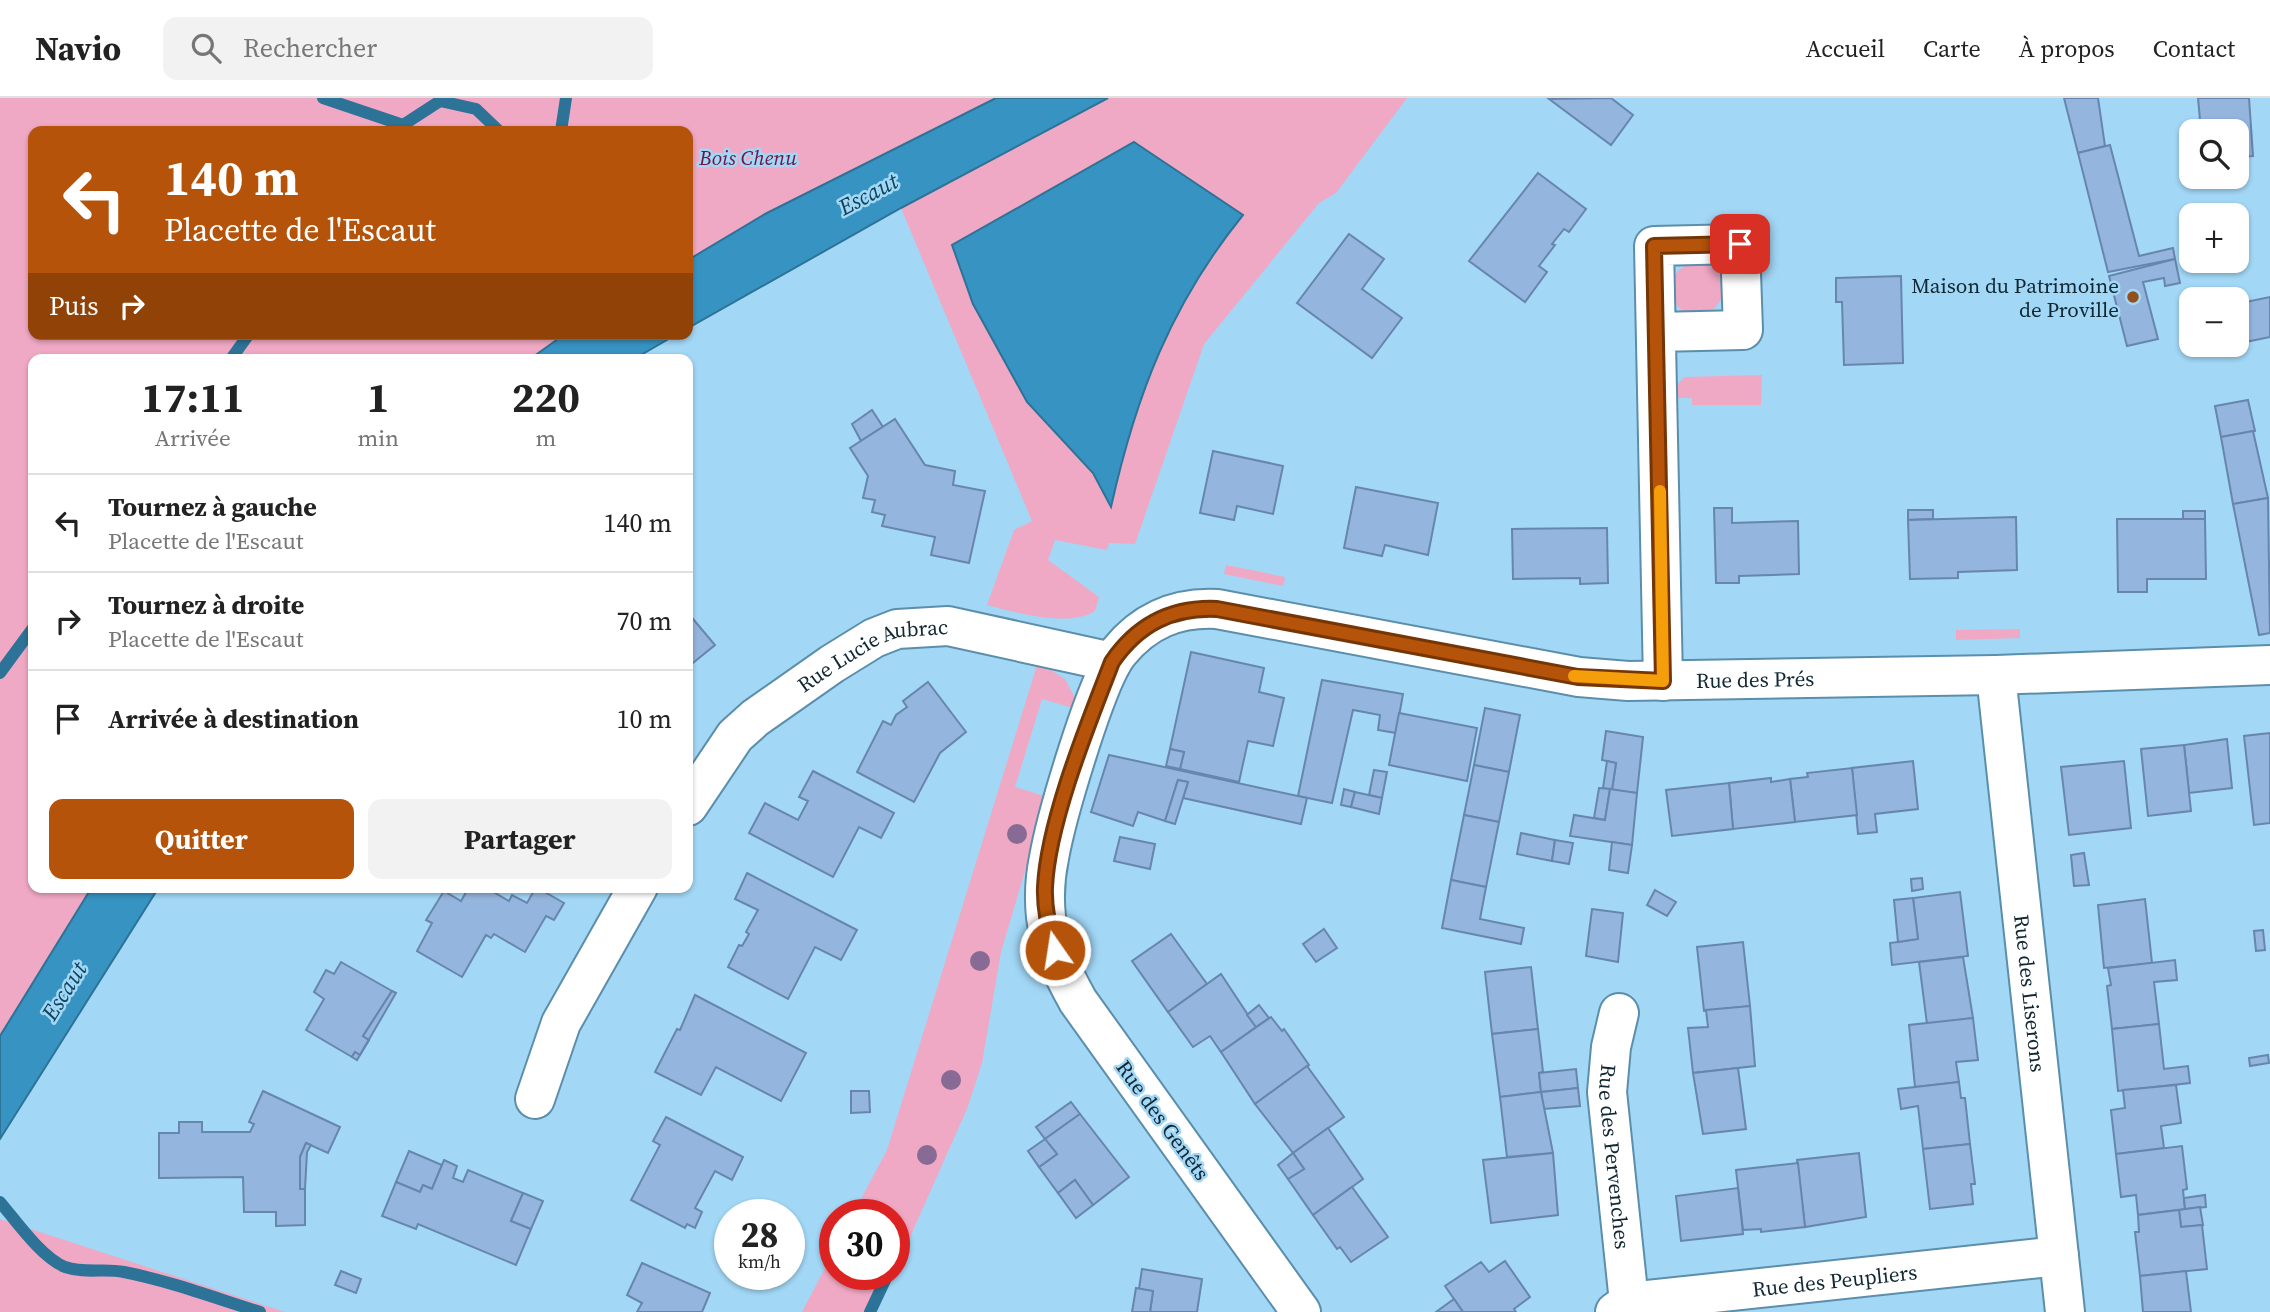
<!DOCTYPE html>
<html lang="fr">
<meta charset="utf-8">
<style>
:root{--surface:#fff;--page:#f2f2f2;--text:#222;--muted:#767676;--line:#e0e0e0;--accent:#b45309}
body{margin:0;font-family:"Source Serif 4",serif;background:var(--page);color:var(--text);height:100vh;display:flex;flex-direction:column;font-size:26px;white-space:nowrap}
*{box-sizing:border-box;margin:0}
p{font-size:23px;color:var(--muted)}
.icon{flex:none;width:38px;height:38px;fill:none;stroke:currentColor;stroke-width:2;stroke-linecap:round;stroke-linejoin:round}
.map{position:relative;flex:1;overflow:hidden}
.details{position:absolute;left:28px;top:256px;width:665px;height:539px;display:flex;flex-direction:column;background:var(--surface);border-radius:14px;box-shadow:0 2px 5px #0004}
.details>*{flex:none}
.banner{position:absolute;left:28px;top:28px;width:665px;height:214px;border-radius:14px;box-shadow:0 2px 5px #0004;background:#b45309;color:#fff;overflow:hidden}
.fabs{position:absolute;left:2179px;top:21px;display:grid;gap:14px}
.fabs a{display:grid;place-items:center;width:70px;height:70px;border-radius:14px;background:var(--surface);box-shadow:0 2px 5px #0004;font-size:35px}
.speed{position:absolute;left:714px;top:1101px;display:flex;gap:14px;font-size:35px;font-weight:700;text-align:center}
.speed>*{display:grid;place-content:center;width:91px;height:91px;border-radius:50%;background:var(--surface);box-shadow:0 2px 5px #0004;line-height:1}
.speed small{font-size:18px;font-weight:400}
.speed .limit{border:10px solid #d22;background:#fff;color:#111}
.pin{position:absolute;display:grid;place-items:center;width:60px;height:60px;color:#fff;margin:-30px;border-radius:14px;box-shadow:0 4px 10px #0006}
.me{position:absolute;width:77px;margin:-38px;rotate:347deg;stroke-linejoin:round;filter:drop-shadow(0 0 5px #0008)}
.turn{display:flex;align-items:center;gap:24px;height:147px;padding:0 21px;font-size:32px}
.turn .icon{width:91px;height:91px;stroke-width:2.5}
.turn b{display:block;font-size:49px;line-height:60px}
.then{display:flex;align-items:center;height:66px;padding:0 21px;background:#0003;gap:14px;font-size:26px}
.eta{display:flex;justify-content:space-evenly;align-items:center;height:119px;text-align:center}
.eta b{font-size:42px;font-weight:700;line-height:49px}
.action{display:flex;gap:14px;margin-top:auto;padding:14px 21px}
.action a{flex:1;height:80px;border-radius:14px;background:var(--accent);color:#fff;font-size:28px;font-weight:700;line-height:80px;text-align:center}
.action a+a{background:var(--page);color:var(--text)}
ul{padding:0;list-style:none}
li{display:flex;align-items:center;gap:21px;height:98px;padding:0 21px;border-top:2px solid var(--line)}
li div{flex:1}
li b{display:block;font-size:26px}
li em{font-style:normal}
header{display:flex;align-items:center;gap:42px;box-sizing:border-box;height:98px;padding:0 35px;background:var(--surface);border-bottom:2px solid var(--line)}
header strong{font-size:33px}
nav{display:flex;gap:38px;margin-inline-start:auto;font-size:24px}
.search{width:490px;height:63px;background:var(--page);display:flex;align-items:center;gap:18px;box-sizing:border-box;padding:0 24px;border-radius:14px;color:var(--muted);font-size:26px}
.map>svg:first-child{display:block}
</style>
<header>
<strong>Navio</strong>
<div class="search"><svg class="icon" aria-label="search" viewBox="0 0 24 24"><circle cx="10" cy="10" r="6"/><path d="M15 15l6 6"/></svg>Rechercher</div>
<nav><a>Accueil</a><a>Carte</a><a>À propos</a><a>Contact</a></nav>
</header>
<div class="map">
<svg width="2270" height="1214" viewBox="0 0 2270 1214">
<rect width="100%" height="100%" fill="#a2d7f6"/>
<g fill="#f0a9c4" fill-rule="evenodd">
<path d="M0 0H996L765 116 688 162V33H33V236H565L530 261H33V789H92L0 938Z"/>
<path d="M1108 0H1407L1336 95 1319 105 1204 246 1135 446 1109 445 1107 452 1055 442 1048 462 1099 499 1095 513C1069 530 1014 514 987 507L1014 432 1032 423 901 110ZM1083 75 1210 158C1170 220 1141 290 1121 361 1117 376 1115 393 1111 408L1093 375 1027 304 973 206 953 147Z"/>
<circle cx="1697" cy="191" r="26"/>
<path d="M1762 277 1761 307H1692V300H1675V289L1684 279Z"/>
<path d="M1226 467 1285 479 1283 488 1224 476Z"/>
<path d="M2020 531V540L1956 542V532Z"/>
<path d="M1038 564 1065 581 1075 600 1073 610 1042 601 1015 689 1047 699 1001 854 982 965 967 1011 894 1175V1116H853L887 1052Z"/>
<path d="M0 1121 285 1214H0Z"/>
<path d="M835 1151V1176H894L876 1214H802Z"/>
</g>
<g fill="#3793c2" stroke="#2c7397" stroke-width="2">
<path d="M996 0H1108L901 110 688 230V162L765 116Z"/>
<path d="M1134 44 1243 117C1171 206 1136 297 1111 409L1093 375 1027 304 973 206 952 147Z"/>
<path d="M565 236H677L634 261H530Z"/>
<path d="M92 789H159L0 1041V938Z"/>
</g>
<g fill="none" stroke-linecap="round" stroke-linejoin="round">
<g stroke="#2c7397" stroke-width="12">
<path d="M323 0 403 27 440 3 476 11 499 33"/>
<path d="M561 33 566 0"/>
<path d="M231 261 249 236"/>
<path d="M0 575 33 530"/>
<path d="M0 1104C16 1123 42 1160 65 1169 86 1176 104 1170 124 1174 170 1183 215 1200 260 1214"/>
<path d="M894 1164 901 1150"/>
<path d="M870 1214 888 1176"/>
</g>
</g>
<g fill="#94b5de" stroke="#6786ad" stroke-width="2">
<path d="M1611 0 1633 17 1611 47 1549 1Z"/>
<path d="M2064 0H2098L2105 48 2078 55Z"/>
<path d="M2198 0H2249L2253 58 2236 59V33H2201Z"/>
<path d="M2110 47 2139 158 2173 150 2175 161 2108 174 2078 55Z"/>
<path d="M1538 75 1586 111 1569 134 1564 131 1552 146 1555 147 1539 168 1547 174 1525 204 1469 163Z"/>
<path d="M1349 136 1384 161 1362 191 1402 220 1372 260 1297 205Z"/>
<path d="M2175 161 2180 185 2165 188 2164 180 2143 184 2158 241 2127 248 2109 178Z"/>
<path d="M1901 178 1903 265 1844 267 1842 204H1836V180Z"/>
<path d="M2270 199V239L2236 246V206Z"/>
<path d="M2248 302 2255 333 2221 339 2215 308Z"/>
<path d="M872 312 883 329 861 343 852 326Z"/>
<path d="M895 321 925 367 955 373 953 387 985 393 969 465 931 457 935 439 882 428 885 417 872 414 875 402 863 400 868 378 850 350Z"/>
<path d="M2253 333 2268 400 2233 406 2221 339Z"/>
<path d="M1213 353 1283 368 1273 416 1237 408 1234 422 1200 415Z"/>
<path d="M1356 389 1438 405 1428 457 1385 447 1382 458 1344 450Z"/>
<path d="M2268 400 2270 535 2259 537 2233 406Z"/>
<path d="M1714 410H1732V425L1798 423 1799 476 1739 478V485H1716Z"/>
<path d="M1908 412H1933V421L1908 422Z"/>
<rect x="2183" y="413" width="22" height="8"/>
<path d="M2016 419 2017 472 1958 474V480L1910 481 1908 422Z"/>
<path d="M2117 421H2205L2206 481H2147V494H2118Z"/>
<path d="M1607 430 1608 485 1580 486V480L1513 481 1512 431Z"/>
<path d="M688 515 715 547 688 569Z"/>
<path d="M1191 554 1264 570 1259 594 1284 600 1273 648 1248 643 1239 684 1180 671 1184 654 1170 651Z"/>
<path d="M1322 582 1403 596 1396 635 1378 632 1380 617 1353 612 1332 705 1298 698Z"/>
<path d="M928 584 966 634 940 655 914 704 857 674 883 623 891 627 896 617 907 609 903 603Z"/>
<path d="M1485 610 1520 617 1509 674 1474 667Z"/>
<path d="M1399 615 1477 630 1467 683 1389 667Z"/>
<path d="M1606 633 1643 639 1637 695 1612 692 1616 665 1602 662Z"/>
<path d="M2270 635V725L2254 727 2244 638Z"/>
<path d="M2227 641 2232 690 2189 695 2184 647Z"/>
<path d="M2184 647 2191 713 2148 718 2141 651Z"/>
<path d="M1170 651 1184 654 1180 671 1166 668Z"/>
<path d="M1109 657 1307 700 1301 726 1183 700 1188 684 1178 682 1165 723 1138 714 1133 728 1091 714Z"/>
<path d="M1607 663 1616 665 1612 692 1603 690Z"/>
<path d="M1913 663 1918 711 1875 716 1877 734 1858 736 1852 670Z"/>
<path d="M2124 663 2131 730 2069 737 2061 669Z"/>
<path d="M1474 667 1509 674 1499 724 1464 717Z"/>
<path d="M1852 670 1857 717 1795 724 1790 681 1808 679 1807 675Z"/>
<path d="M1374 672 1387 674 1382 700 1369 697Z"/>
<path d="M813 673 894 715 881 740 859 729 833 779 749 735 765 705 798 722 808 703 799 699Z"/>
<path d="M1771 680V684L1790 681 1795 724 1733 731 1729 685Z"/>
<path d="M1178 682 1188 684 1175 726 1165 723Z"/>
<path d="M1729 685 1733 731 1672 738 1666 692Z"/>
<path d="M1599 690 1610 691 1605 722 1594 720Z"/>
<path d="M1344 691 1355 694 1351 709 1341 707Z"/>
<path d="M1610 691 1637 695 1632 747 1570 738 1574 717 1605 722Z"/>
<path d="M1355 694 1382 700 1379 716 1351 709Z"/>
<path d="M1464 717 1499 724 1486 789 1451 782Z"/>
<path d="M1521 735 1555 742 1552 763 1517 756Z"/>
<path d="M1120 739 1155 746 1150 771 1114 763Z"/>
<path d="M1555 742 1573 745 1569 766 1552 763Z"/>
<path d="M1612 744 1632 747 1628 775 1609 772Z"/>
<path d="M2084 755 2089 787 2074 788 2071 757Z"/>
<path d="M747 775 857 832 841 862 815 849 788 901 728 869 739 847 742 848 749 836 746 834 758 812 735 801Z"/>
<path d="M1922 780 1923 791 1912 793 1911 781Z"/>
<path d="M1451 782 1486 789 1480 821 1524 830 1521 846 1442 830Z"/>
<path d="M469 789H485L509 803 512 797 527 805 536 789 564 805 554 822 546 818 525 854 494 836 491 840 486 837 462 879 417 853 432 825 426 822 444 793 461 803Z"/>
<path d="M1655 792 1676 804 1667 818 1647 807Z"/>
<path d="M1960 794 1968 858 1892 867 1890 845 1918 841 1913 800Z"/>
<path d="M1913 800 1918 841 1898 844 1894 802Z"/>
<path d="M2145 801 2152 865 2104 870 2098 807Z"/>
<path d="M1592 811 1623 815 1618 864 1586 858Z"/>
<path d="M1324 831 1337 850 1316 864 1303 846Z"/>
<path d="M2263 832 2265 852 2256 853 2254 833Z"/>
<path d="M1171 836 1207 886 1168 914 1132 863Z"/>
<path d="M1743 844 1750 908 1704 913 1697 849Z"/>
<path d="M1963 859 1973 920 1927 926 1919 864Z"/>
<path d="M2175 862 2177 882 2154 884 2159 926 2112 931 2107 888 2111 887 2108 870Z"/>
<path d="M341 864 392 893 363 938 369 942 360 957 355 954 352 959 306 932 324 901 314 894 326 872 334 876Z"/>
<path d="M1531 869 1538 931 1492 936 1485 874Z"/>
<path d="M1221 876 1256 929 1221 954 1210 938 1193 949 1168 914Z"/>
<path d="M392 893 396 895 357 962 352 959 355 954 360 957 369 942 363 938Z"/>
<path d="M695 897 806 955 781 1003 716 969 701 997 655 974 677 931 680 932Z"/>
<path d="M1259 907 1269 920 1256 929 1247 917Z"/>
<path d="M1750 908 1755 968 1693 975 1688 930 1708 929 1706 912Z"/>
<path d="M1271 919 1282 933 1284 931 1309 967 1255 1006 1221 954Z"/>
<path d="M1973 920 1978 962 1956 964 1959 984 1915 989 1909 927Z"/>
<path d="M2159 926 2164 971 2188 968 2190 985 2118 993 2112 931Z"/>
<path d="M1538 931 1543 974 1539 975 1541 994 1500 999 1492 936Z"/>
<path d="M2268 957 2269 965 2250 968 2249 960Z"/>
<path d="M1307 968 1344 1019 1293 1055 1255 1006Z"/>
<path d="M1738 970 1746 1031 1703 1036 1693 975Z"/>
<path d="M1576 971 1578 990 1541 994 1539 975Z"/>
<path d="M1959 984 1961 1000H1965L1970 1046 1923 1051 1918 1008 1901 1011 1898 991Z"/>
<path d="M2176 987 2181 1025 2161 1028 2164 1050 2116 1056 2111 1012 2125 1010 2123 992Z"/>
<path d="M1578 990 1580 1008 1543 1011 1541 994Z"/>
<path d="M263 993 340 1029 328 1055 306 1045 300 1059V1091H305V1127L276 1128V1114H244L243 1079 159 1080V1035H179V1024H202V1034H250L254 1026 249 1024Z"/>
<path d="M851 993H869L870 1014 851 1015Z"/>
<path d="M1541 994 1553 1055 1507 1059 1500 999Z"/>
<path d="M1071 1004 1080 1016 1045 1041 1036 1029Z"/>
<path d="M1080 1016 1129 1079 1093 1107 1075 1082 1058 1095 1039 1069 1057 1056 1045 1041Z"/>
<path d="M666 1019 743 1059 732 1082 715 1073 695 1110 702 1114 695 1130 687 1126 685 1130 631 1102 660 1047 653 1043Z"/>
<path d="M1328 1030 1363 1081 1313 1117 1288 1081 1304 1071 1293 1055Z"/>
<path d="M1045 1041 1057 1056 1039 1069 1028 1053Z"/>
<path d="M306 1045 311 1047 307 1054 305 1091H300V1059Z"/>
<path d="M1970 1046 1975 1086H1971L1973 1106 1930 1111 1923 1051Z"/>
<path d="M2182 1048 2187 1091 2183 1092 2185 1111 2138 1117 2136 1097 2121 1099 2116 1056Z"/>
<path d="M409 1053 442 1067 432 1091 423 1087 420 1094 396 1084Z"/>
<path d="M1293 1055 1304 1071 1288 1081 1278 1067Z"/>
<path d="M1553 1055 1558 1117 1491 1125 1483 1062Z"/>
<path d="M1859 1055 1866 1119 1805 1129 1797 1062Z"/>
<path d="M444 1062 457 1068 453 1080 463 1084 468 1072 523 1095 511 1123 531 1131 516 1167 418 1126 416 1131 382 1118 396 1084 420 1094 423 1087 432 1091Z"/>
<path d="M1798 1065 1805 1129 1761 1134V1131L1743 1132 1736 1072Z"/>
<path d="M1075 1082 1093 1107 1076 1120 1058 1095Z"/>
<path d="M1352 1089 1388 1139 1351 1164 1340 1149 1337 1151 1313 1117Z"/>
<path d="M1738 1090 1743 1136 1681 1143 1676 1098Z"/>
<path d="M523 1095 543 1103 531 1131 511 1123Z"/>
<path d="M2205 1097 2206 1109 2185 1111 2184 1100Z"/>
<path d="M2200 1109 2203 1127 2181 1129 2179 1112Z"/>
<path d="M2179 1112 2181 1129 2202 1127 2207 1171 2140 1178 2135 1134H2139L2138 1117Z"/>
<path d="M1505 1163 1530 1199 1514 1211 1516 1214H1463L1445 1188 1481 1164 1489 1174Z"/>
<path d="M642 1165 710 1195 702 1214H637L642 1205 627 1197Z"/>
<path d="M1142 1171 1202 1181 1197 1214H1150L1153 1193 1139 1191Z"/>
<path d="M341 1173 361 1181 356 1195 335 1187Z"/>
<path d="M2186 1173 2191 1214H2143L2140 1178Z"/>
<path d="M1136 1190 1153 1193 1150 1214H1132Z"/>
<path d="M1454 1201 1463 1214H1436Z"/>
</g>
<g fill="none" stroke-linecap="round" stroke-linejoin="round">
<defs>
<g id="minor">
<path d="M1657 234 1743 232 1740 146 1654 148 1663 583"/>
<path id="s1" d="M1996 577 2065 1214"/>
<path id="s2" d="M688 708 735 638 755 620 832 566 874 540 897 531 948 528 1112 564"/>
<path id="s3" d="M1619 915 1611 949 1607 994 1629 1204"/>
<path d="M535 1001 561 925 638 789"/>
<path id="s4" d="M1301 1214 1078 903C1063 876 1050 850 1046 819 1044 800 1045 779 1049 760 1056 720 1096 582 1119 554 1145 522 1177 509 1217 511L1579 579 1628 583 1996 577 2270 567"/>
<path id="s5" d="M1615 1214 1629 1204 2059 1158"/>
</g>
</defs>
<use href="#minor" stroke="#5b8eab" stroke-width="42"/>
<use href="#minor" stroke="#fff" stroke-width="38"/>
</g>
<g fill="#876b94">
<circle cx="1017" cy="736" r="10"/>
<circle cx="980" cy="863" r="10"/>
<circle cx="951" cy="982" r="10"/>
<circle cx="927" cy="1057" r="10"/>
</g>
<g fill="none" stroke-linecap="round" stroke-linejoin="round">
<defs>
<path id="route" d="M1055 852C1049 832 1044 811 1045 789 1048 724 1088 626 1112 564 1138 526 1172 509 1217 511L1578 579 1663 583 1654 148 1740 146"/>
</defs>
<use href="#route" stroke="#753606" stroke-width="18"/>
<use href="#route" stroke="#b45309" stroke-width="12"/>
<path stroke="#f59e0b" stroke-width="12" d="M1574 578 1663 583 1660 393"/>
</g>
<circle fill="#91501c" stroke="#a2d7f6" stroke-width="2.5" cx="2133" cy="199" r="7"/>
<g text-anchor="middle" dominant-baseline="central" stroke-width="5" stroke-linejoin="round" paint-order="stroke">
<g font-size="21" font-style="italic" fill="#711344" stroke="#a2d7f6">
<text x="748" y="59">Bois Chenu</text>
</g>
<g font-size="21" fill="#112732" stroke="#a2d7f6" text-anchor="end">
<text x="2119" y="187">Maison du Patrimoine<tspan x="2119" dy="24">de Proville</tspan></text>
</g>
<g font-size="21" fill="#112732" stroke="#a2d7f6">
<text stroke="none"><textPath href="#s2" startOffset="248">Rue Lucie Aubrac</textPath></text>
<text stroke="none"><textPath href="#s4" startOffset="1407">Rue des Prés</textPath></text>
<text stroke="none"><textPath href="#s1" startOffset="320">Rue des Liserons</textPath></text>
<text transform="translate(1163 1022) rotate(54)">Rue des Genêts</text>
<text stroke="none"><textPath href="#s3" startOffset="145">Rue des Pervenches</textPath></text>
<text stroke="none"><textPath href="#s5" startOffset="224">Rue des Peupliers</textPath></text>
</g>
<g font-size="23" font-style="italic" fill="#0f435b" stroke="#a2d7f6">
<text transform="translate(868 96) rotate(-28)">Escaut</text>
<text transform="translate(64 893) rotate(-58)">Escaut</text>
</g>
</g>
</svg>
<div class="fabs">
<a><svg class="icon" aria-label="search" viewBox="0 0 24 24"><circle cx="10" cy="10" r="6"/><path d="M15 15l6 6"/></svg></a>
<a>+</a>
<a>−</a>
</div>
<div class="speed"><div>28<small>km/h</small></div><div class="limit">30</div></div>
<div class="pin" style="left:1740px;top:146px;background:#d93025"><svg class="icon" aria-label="arrive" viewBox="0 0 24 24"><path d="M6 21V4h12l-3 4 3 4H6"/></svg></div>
<svg class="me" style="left:1055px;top:852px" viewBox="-20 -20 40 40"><circle r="17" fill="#b45309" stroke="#fff" stroke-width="3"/><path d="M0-11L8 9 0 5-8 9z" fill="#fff"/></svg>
<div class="banner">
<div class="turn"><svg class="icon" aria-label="left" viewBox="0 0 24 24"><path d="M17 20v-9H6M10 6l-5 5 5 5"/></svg><div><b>140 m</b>Placette de l'Escaut</div></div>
<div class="then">Puis<svg class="icon" aria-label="right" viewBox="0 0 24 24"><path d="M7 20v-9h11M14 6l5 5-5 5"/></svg></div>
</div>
<section class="details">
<div class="eta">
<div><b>17:11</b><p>Arrivée</p></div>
<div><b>1</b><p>min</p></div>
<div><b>220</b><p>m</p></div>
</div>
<ul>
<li><svg class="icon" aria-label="left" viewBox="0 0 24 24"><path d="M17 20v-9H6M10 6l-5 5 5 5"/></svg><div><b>Tournez à gauche</b><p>Placette de l'Escaut</p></div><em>140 m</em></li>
<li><svg class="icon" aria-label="right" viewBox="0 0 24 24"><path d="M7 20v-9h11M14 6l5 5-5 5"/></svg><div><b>Tournez à droite</b><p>Placette de l'Escaut</p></div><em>70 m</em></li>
<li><svg class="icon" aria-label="arrive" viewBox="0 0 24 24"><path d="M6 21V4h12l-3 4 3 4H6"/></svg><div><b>Arrivée à destination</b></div><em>10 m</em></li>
</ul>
<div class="action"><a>Quitter</a><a>Partager</a></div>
</section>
</div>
